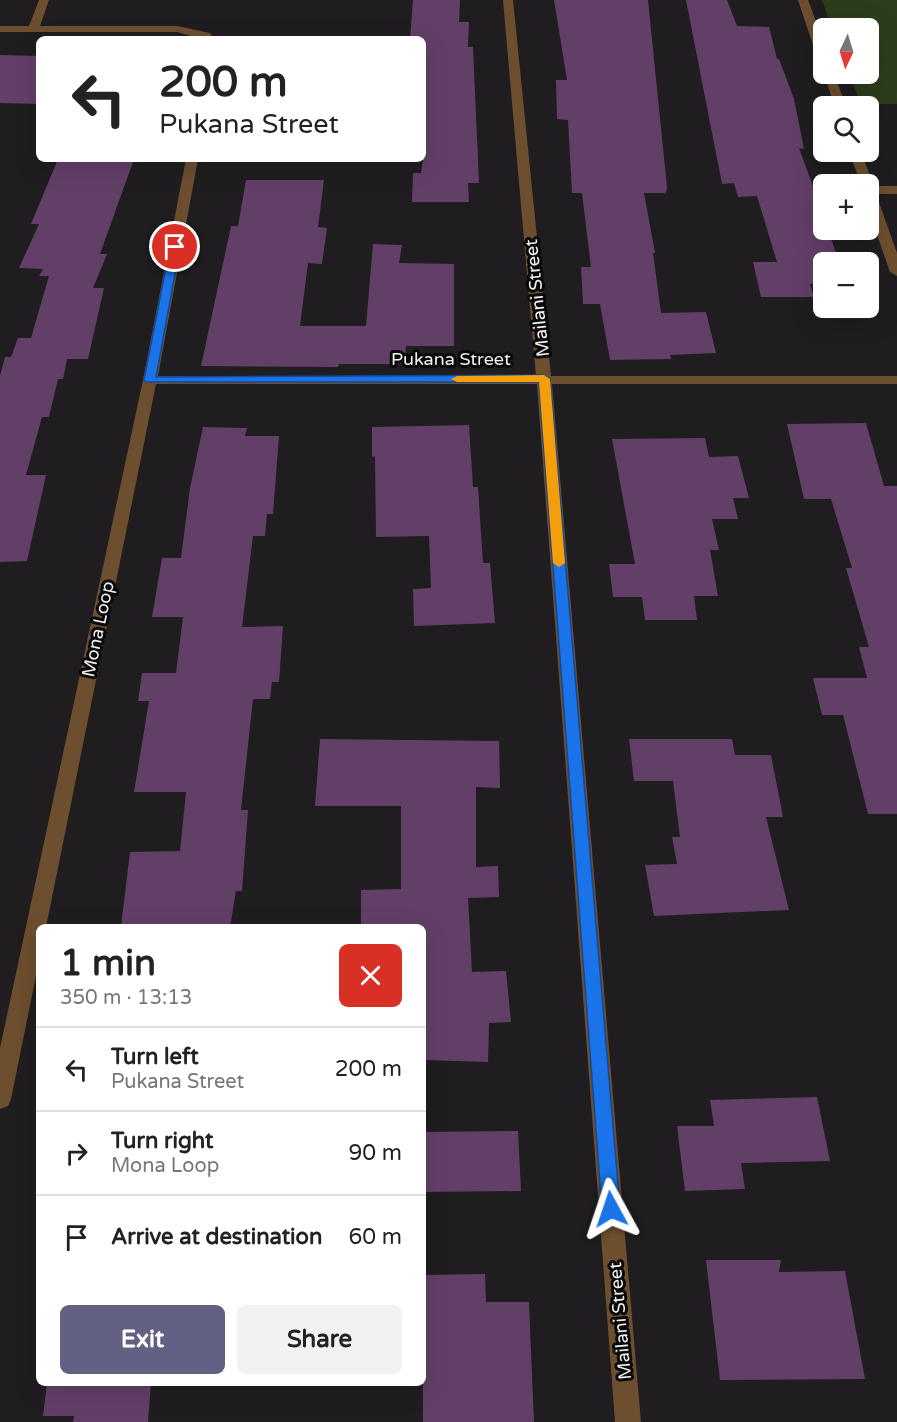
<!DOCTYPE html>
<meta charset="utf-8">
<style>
:root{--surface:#fff;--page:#f2f2f2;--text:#222;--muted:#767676;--line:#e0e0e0;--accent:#636183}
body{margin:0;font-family:"Varela Round",sans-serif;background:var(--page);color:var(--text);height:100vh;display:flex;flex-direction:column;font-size:22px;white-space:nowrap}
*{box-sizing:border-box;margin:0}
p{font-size:20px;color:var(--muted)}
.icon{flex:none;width:33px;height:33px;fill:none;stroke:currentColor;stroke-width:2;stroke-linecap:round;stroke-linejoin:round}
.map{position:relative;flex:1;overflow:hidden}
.sheet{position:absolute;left:36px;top:924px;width:390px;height:462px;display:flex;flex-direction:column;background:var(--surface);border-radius:9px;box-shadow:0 6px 24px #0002}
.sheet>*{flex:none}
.guide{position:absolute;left:36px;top:36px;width:390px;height:126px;border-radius:9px;box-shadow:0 6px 24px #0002;background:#fff;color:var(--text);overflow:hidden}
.needle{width:39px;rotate:184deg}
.fabs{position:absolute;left:813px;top:18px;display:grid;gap:12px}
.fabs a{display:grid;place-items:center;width:66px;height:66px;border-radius:9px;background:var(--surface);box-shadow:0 6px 24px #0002;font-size:30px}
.pin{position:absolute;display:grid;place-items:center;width:51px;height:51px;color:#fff;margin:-26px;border:3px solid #fff;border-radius:50%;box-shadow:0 2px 6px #0007}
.me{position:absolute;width:66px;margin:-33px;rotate:355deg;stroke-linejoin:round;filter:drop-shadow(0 0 4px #0008)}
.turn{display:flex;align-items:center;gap:21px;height:126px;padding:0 24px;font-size:27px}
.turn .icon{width:78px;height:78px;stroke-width:2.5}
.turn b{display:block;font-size:42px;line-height:51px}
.round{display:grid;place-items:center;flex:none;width:63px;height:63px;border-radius:9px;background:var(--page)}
.summary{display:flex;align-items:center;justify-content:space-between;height:102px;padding:0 24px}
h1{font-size:36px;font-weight:700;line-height:45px}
.button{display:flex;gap:12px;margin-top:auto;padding:12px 24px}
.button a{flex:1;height:69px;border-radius:9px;background:var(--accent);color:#fff;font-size:24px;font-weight:700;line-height:69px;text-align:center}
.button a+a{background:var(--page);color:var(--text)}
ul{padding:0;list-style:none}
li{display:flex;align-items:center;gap:18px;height:84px;padding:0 24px;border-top:2px solid var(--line)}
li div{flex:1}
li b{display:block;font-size:22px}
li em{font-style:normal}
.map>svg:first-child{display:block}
</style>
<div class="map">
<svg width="897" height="1422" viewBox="0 0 897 1422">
<rect width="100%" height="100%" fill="#1f1d1f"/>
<path fill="#2c3d1c" d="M822 0H897V104H861L849 74H868V28H832Z"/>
<g fill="#623f67">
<path d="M413 0H460L459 22H469L468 47H473L479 183H468L469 202H412L413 173H421L423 159V39H410Z"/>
<path d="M554 0H648L667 187 666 193H644L655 253H653L661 313 706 312 716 353 670 355 671 359 610 360 600 304H583L581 267H591L582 193H572L568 120 557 119 556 80H567Z"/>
<path d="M686 0H727L737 26 769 27 777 59H779L794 99 804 149 799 148 824 217V230H828L836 253H824V284H810L814 297H761L753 262H777L757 196 738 197 734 183 722 184Z"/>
<path d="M0 55 39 56V104L0 103Z"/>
<path d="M58 159H134L100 254H107L93 288H104L88 359H67L63 379H58L49 417H42L26 475H46L27 561 0 562V376L5 357H11L18 338H31L49 276H39L43 269 19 268 39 224H31Z"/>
<path d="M246 180H324L318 227 327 228 322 264 308 263 300 326H366L373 244 402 245 399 263 454 264V346H406L405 364H339L338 367 201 366 231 226H238Z"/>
<path d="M866 423 884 486H897V814H868L843 715H822L813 678H867L859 647H869L846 568H852L831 499H804L787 424Z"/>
<path d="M469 425 473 487H478L483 563H490L495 623 414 626 413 589 431 588 429 536 376 537 375 456 372 457V427Z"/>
<path d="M203 427 247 428 245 436H279L273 514H267L265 536H253L242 627 283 626 279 682H272L270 699H253L241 810H248L242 891H236L230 927H121L130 852 180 851 186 792H134L149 701H138L142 673H176L183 617H152L162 558H181L190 488Z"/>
<path d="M705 438 709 457 738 456 749 498H733L738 519H712L719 550H710L718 596H694L697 620H645L642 597H613L609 564H635L612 439Z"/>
<path d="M320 739 499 741 500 788 476 787V867L498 866 499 897 468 898 472 972 506 971 511 1022 489 1023 488 1062 425 1060 426 1026H423V927H361V890L401 889V806H315Z"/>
<path d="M629 739H732L735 755H771L783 817H766L789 910 654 916 645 865 677 864 672 837H680L673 781H634Z"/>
<path d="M817 1097 830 1161 741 1163 745 1189 685 1191 677 1126H714L710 1100Z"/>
<path d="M518 1131 521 1191 423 1192V1132Z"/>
<path d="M706 1260H781L779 1272 845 1271 865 1379 720 1380Z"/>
<path d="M485 1274 486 1302H529L534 1422H423V1275Z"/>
<path d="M47 1383H151L148 1422H73L74 1416H43Z"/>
</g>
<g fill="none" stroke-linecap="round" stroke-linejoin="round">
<g fill="#6d4e2f" fill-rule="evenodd">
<path d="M39 0H49L40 26H177L210 33 214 39H202L177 32H0V26H29Z"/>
<path d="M503 0H513L551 376H897V384H552L641 1422H615L537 384H156L46 927H39V961L11 1099 8 1106 0 1109V1048L143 380 186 159H198L158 376H536Z"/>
<path d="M798 0H808L824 43V63L818 60Z"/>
<path d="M824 72 834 74 846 106H834Z"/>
<path d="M849 152H861L873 184 872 186H897V194H876L897 253V276L890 272 868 209V184H861Z"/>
</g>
</g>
<path fill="#1a73e8" stroke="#114b97" stroke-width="1.5" d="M175 244 180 247 156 377 544 375 550 379 620 1209 617 1215 611 1217 605 1215 602 1209 539 382H146L144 380 170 247Z"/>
<path fill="#f59e0b" d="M544 375 550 379 565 563 559 567 553 563 539 382H457L451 379 457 376Z"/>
<g text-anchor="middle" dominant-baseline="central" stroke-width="6" stroke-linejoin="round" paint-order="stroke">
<g font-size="18" fill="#f1f0f1" stroke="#080809">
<text transform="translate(537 298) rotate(-96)">Mailani Street</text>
<text x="451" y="359">Pukana Street</text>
<text transform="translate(98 629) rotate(-78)">Mona Loop</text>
<text transform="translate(620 1321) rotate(-95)">Mailani Street</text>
</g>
</g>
</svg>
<div class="fabs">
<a><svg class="needle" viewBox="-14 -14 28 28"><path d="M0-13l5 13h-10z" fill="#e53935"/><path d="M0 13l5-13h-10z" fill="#767676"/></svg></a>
<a><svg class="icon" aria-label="search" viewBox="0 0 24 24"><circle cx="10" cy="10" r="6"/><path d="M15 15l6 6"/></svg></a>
<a>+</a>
<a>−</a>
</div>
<div class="pin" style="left:175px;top:247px;background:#d93025"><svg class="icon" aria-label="arrive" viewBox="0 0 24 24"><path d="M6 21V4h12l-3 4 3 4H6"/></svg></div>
<svg class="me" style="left:611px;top:1209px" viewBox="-20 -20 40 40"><path d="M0-17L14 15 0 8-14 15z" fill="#1a73e8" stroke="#fff" stroke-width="4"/></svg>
<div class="guide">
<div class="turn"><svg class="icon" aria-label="left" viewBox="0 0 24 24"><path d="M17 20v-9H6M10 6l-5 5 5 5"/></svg><div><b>200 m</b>Pukana Street</div></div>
</div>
<section class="sheet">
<div class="summary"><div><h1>1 min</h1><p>350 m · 13:13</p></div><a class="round" style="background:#d93025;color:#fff"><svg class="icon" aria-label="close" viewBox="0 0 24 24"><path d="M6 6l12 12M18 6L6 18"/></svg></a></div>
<ul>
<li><svg class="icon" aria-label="left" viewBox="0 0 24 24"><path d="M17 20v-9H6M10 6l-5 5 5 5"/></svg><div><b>Turn left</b><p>Pukana Street</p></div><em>200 m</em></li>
<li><svg class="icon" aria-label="right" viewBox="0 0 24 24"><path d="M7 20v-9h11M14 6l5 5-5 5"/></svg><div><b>Turn right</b><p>Mona Loop</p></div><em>90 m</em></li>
<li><svg class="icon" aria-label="arrive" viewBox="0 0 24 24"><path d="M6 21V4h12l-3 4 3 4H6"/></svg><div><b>Arrive at destination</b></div><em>60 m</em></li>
</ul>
<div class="button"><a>Exit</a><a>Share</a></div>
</section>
</div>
